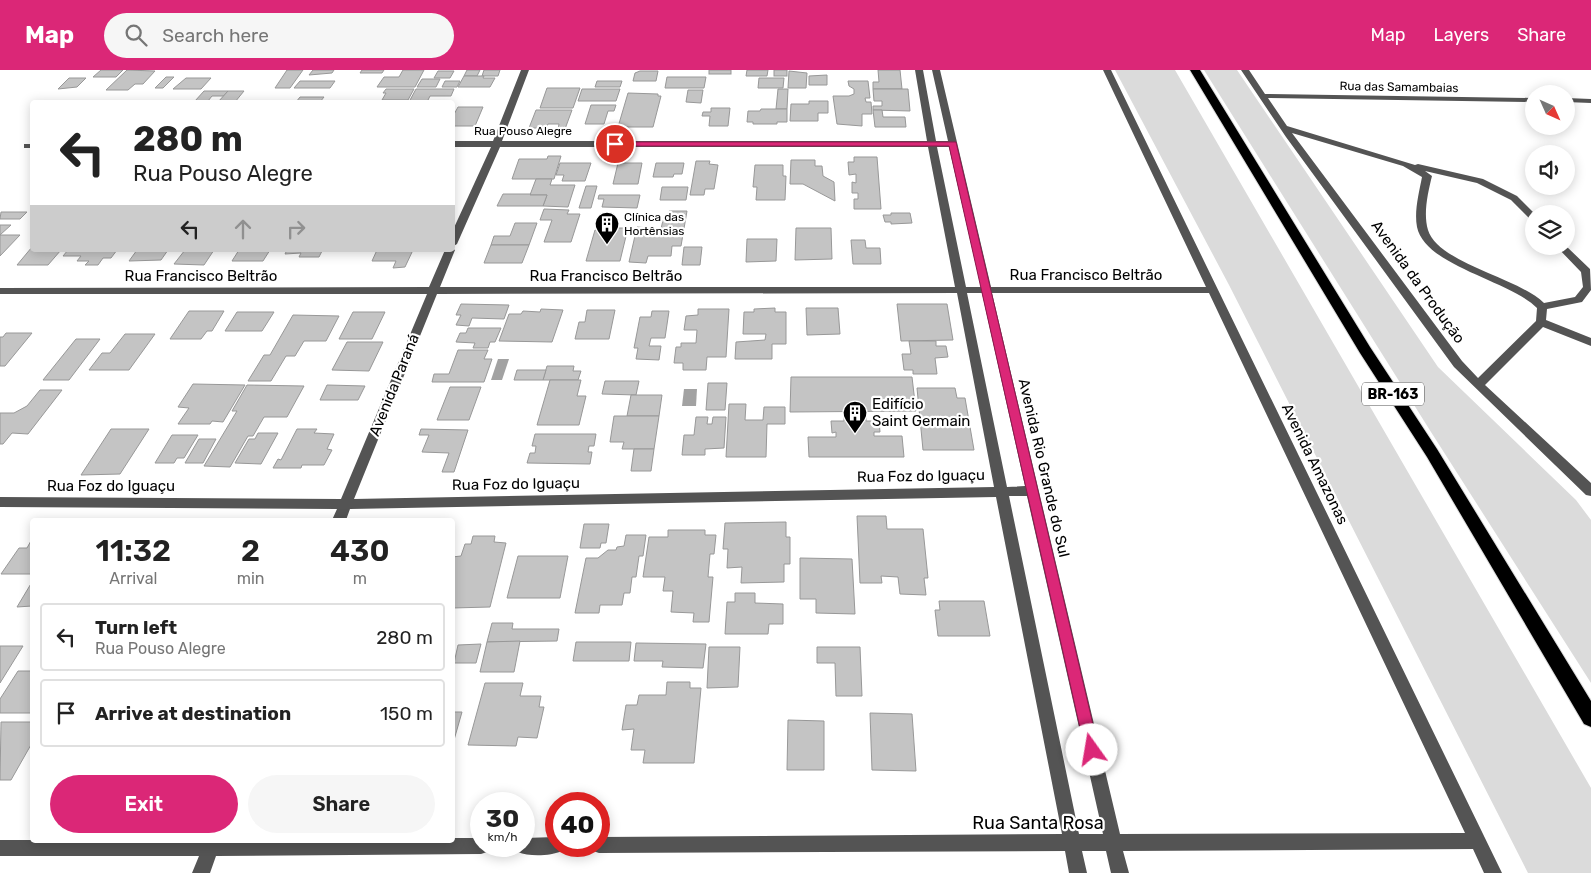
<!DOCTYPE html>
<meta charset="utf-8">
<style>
:root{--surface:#fff;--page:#f6f6f6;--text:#222;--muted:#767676;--line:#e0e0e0;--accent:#db2777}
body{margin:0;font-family:Rubik,sans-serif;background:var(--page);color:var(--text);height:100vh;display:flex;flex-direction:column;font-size:19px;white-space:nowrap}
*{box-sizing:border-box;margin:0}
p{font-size:16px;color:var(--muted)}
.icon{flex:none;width:28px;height:28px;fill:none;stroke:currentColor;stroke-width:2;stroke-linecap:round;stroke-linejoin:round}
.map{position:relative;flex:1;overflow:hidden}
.side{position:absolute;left:30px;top:448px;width:425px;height:325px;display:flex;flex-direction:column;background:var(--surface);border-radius:5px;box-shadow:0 2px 12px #0003}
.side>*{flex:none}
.top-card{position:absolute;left:30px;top:30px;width:425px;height:152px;border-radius:5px;box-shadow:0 2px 12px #0003;background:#fff;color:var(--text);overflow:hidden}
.needle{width:32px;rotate:135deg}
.buttons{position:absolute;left:1525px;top:15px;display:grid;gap:10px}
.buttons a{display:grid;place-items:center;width:50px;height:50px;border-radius:50%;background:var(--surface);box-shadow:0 2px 12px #0003;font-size:25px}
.speed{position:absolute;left:470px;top:722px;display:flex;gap:10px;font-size:25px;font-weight:700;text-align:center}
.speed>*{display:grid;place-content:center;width:65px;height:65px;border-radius:50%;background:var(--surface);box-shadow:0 2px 12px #0003;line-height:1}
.speed small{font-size:12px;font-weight:400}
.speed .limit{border:8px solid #d22;background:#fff;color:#111}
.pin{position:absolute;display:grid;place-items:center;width:42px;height:42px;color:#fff;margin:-21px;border:2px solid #fff;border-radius:50%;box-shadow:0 1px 5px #0007}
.me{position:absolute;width:55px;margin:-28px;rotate:347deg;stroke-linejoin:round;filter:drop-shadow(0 0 4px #0008)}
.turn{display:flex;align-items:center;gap:18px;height:105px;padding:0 20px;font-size:22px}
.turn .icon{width:65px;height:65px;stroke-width:2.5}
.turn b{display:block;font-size:35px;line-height:42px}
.lanes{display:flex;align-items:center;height:48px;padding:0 20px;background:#0003;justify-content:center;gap:25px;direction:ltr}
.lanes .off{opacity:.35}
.eta{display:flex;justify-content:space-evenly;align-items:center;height:85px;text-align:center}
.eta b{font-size:30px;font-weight:600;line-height:35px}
.button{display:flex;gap:10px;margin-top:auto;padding:10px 20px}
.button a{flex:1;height:58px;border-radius:30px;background:var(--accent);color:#fff;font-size:20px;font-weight:600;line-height:58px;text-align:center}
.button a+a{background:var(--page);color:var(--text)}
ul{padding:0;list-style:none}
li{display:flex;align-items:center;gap:15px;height:68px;margin:0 10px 8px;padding:0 10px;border:2px solid var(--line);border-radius:5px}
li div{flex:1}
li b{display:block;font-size:19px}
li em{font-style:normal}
header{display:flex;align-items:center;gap:30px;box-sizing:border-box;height:70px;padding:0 25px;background:var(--accent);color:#fff}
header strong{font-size:24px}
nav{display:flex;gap:28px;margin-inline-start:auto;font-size:18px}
.search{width:350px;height:45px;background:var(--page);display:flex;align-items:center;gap:12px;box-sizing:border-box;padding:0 18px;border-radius:28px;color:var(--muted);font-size:19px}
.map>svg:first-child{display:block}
</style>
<header>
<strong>Map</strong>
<div class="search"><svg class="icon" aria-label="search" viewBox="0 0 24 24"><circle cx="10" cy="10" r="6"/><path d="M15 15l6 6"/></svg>Search here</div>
<nav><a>Map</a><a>Layers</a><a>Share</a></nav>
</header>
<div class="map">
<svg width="1591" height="803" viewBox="0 0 1591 803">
<rect width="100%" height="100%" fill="#fff"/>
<g fill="#dbdbdb">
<path d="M1115 0H1175L1591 718V803H1528L1229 215Z"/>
<path d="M1204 0H1237L1438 297 1576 430 1591 450V613L1431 362Z"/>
</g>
<g fill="#a2a2a2">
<path d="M498 289H509L502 310H491Z"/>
<path d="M684 319H697L696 336H682Z"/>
</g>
<g fill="#c4c4c4" stroke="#989898">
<path d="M101 0H123L116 7H93Z"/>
<path d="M127 0 155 1 143 14H135L128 20H106Z"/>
<path d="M287 0H303L290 18H275Z"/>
<path d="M313 0H334L332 3 309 5Z"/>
<path d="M362 0H384L382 3H360Z"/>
<path d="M403 0H424L415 17H377L384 7H399Z"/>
<path d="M467 0H480L477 6H464Z"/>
<path d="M484 0H500L498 6H482Z"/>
<rect x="709" y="0" width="22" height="4"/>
<path d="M747 0H768L767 6H746Z"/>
<rect x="774" y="0" width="13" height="6"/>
<path d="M878 0H900L902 19H873V12H879Z"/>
<path d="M438 1H454L450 8H434Z"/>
<path d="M640 1H658L656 11H633L635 3Z"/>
<path d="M789 1 807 3 806 18H788Z"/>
<path d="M827 5V15H809V6Z"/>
<path d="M464 6H484L483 8H495L490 17H458Z"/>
<path d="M166 7H174L163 18H155Z"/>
<path d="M667 7H706L704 18H665Z"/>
<path d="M69 8H86L77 17 58 19Z"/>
<path d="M186 8H211L201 19H173Z"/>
<path d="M759 8H784L783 18H758Z"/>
<path d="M422 9H440L436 17H417Z"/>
<path d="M300 11H335L330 18H294Z"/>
<path d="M445 11H460L457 17H442Z"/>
<path d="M597 11H622L620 17H595Z"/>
<path d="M848 11H868L870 28H865L866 32H871L872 44H862V56L837 54 833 26H849L854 24V19L849 16Z"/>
<path d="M547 18H580L573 38H540Z"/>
<path d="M386 19H414L408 30H382L386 23H383Z"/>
<path d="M416 19H454L451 26H430L427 32H409Z"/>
<path d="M582 19H620L616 31H578Z"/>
<path d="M778 19H788L787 39H776Z"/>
<path d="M873 19H908L910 41 873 40V36H882V31H874Z"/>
<path d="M688 20H703L701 33 686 32Z"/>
<path d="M204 21H228L224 26H212L208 31H195Z"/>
<path d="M228 21H244L235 32H218Z"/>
<path d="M628 23 658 24V26H661L653 57H618Z"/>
<path d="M300 27H324L320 32H296Z"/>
<path d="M809 31H828V43H818V51H790L791 34H809Z"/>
<path d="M591 35H616L614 41H608L604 54H585Z"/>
<path d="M458 37H483L475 56H452V48Z"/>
<path d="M711 38H730L728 56H709L710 46H702L703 42H711Z"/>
<path d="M761 39H787V52H777V54H753V52H747L748 41H760Z"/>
<path d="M536 40H572L565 59H558L559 54H548L546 58H529Z"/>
<path d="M873 40H882L883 47H905L906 57H875Z"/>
<path d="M548 86H561L554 109H512L519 89H547Z"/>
<path d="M854 87H877L881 139H854V129H858V123H852V112L856 113V104L849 105 848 92H854Z"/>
<path d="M791 90H815V96H822L823 106 834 112 835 131 803 114H790Z"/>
<path d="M696 91H710L709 94 718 95 714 119H705L704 125H690Z"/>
<path d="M560 93H591L585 111H562L564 105H556Z"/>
<path d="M618 93H642L638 114H613Z"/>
<path d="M656 93H684L682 104H674L673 107H653Z"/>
<path d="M755 95H783V106H786L785 130H756L757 117H753Z"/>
<path d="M536 109H552L550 115H575L568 137 543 136 547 125H530Z"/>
<path d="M586 116H597L591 138H579Z"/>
<path d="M662 117H688L686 130H660Z"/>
<path d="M503 124H531L530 125H547L543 136H497Z"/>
<path d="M599 125H640L637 138 602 137 604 129H598Z"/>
<path d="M544 139 569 140 567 144H580L571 172H544L552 150H540Z"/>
<path d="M669 141H687L681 176H672L671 186H648L646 193 629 192 637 157 661 159 663 150H667Z"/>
<path d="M1 142H27L20 149H0Z"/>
<path d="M891 143H910L912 153 891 154V152H885L883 145H891Z"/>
<path d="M515 153H537L529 175H491L494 166H510Z"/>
<path d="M0 155H11L0 165H20L0 186Z"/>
<path d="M613 158H628L620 191H586L595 160H613Z"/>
<path d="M796 158H831L832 189 795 190Z"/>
<path d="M747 169H777L776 191 746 192Z"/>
<path d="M851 170H865L866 178H880L881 194H853Z"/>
<path d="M491 175H529L522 193H484Z"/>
<path d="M32 177V180H61L48 195H17Z"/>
<path d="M684 177H702L700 195H682Z"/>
<path d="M68 180H117L111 188H103L98 195H85L89 191H77L81 186H63Z"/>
<path d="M137 180H168L161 190 129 191Z"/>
<path d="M185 180H214L204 195 174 194Z"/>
<path d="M239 180H270L263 191H232Z"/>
<path d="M287 180H327L322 181 319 187H299L301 183 285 184Z"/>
<path d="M377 180H413L405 197 393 198 396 191H372Z"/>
<path d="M461 234 509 235 504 249 472 248 469 256 456 255 461 245H456Z"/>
<path d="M897 234H947L953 270 901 271Z"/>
<path d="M775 238V242H786V274H772V289H735L736 272 765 270 766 264H743L744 242H754V239Z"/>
<path d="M806 238H838L840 264 807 265Z"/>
<path d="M541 239 563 240 552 272 499 271 509 244H521L523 241 540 242Z"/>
<path d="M698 239H729L726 287H707L706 300H683V293H674L676 277H681V273H696L697 260H684L686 246 698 245Z"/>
<path d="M587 240H615L609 269H575L579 252H585Z"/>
<path d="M189 241H224L212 261H207L201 269H170Z"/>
<path d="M652 241H669L665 268H651L649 276H661L659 290 636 289 638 278H634L640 247H651Z"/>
<path d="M237 242H274L262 261H225Z"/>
<path d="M353 242H385L372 269H339Z"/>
<path d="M293 245 339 246 326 271H304L295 286H286L271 311H248L264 285H270Z"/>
<path d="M468 258H501L495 272H490L488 278H473L475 273 456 272 460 263H466Z"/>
<path d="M6 263H32L5 296H0V267H3Z"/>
<path d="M125 264H155L129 300H89L102 283H110Z"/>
<path d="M76 269H100L69 310H43Z"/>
<path d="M909 271H936V276H946L948 287 935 288 937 304H913V300H904L902 284H911Z"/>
<path d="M347 272H383L369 301 332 300Z"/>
<path d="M458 280H488L484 289H492L484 312H432L434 304H449Z"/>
<path d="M547 296H574L573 301H581L578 310H543Z"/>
<path d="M517 300H546L543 310H514Z"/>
<path d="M791 307H912L916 341 790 342Z"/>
<path d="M550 310H581L577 326H586L579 355H537Z"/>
<path d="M605 311H639L636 325 602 324Z"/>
<path d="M708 313H727L725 340H706Z"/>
<path d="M193 314 245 315 223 352 212 351 210 354H178L189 338 178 337Z"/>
<path d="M247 315 304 316 287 347H264L253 366H248L230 397 204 396 237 341H232Z"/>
<path d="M327 315 365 316 358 330H320Z"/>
<path d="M450 317H481L469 350H437Z"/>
<path d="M917 318H955L957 328H965L974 380H923Z"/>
<path d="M40 320H62L28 364 12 363 3 374H0V343H14L27 336Z"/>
<path d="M631 325H662L659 346H627Z"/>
<path d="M729 334H746L745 350H763L764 337H785V354H767L766 387H726Z"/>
<path d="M844 343H866V351H879L880 362H874V366H902L904 387H809L808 367H836V362L832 363 831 351H844Z"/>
<path d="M614 346H659L654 379H622L624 372H610Z"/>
<path d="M696 347H708L707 354H712L713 347H726L724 378 705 379V385H682L684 365H694Z"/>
<path d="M111 359H149L120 404 81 405Z"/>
<path d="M297 359H317L314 363 334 364 327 379 332 380 324 395H302L301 398H273L278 389 281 390Z"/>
<path d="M421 359 468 360 454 402H442L449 383 422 382 429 365H419Z"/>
<path d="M258 363H278L261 394 235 393 249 369H255Z"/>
<path d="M535 364H596L594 376H589L588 382H592L590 394 527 393 530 383H535L536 376H532Z"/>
<path d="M172 365H198L184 388H177L174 393H155Z"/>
<path d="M199 369H216L203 393H185Z"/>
<path d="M634 379H654L651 401H631Z"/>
<path d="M857 446H886L887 459H923L928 508H924L926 525 900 524 898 507 881 506 882 513H860Z"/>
<path d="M786 452V467H790V494H784V512L741 513 742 497 727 498 728 479H723L725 453Z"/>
<path d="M584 454H609L606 473H601L600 478H580Z"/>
<path d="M668 460H705V465H716L714 484H710L708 507H713L709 552H693L694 543 671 542 673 521H663L665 507H643L649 467H668Z"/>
<path d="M626 465H646L643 486H639L636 507H632L630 523H624L622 535H600L599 543H575L586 488H598L608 480H616L617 477 624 476Z"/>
<path d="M473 466H495L494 472 506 473 490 537 452 538V487L461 486 465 474H471Z"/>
<path d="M32 469V504H1L19 478H27Z"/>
<path d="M518 486H568L560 528H507Z"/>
<path d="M800 488 852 489 855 544 816 543V529H800Z"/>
<path d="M32 512V536L17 537Z"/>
<path d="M735 523H755V533L783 534V554H769L768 564H725L727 532H735Z"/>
<path d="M939 531H984L990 566H938L935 540H940Z"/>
<path d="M492 553H513L512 559H559L557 571 487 572Z"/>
<path d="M520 571 514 602H480L487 572Z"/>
<path d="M576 572H631L629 591H573Z"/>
<path d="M636 573 706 574 703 598 662 597 663 591H634Z"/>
<path d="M481 574 476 593H454L458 575Z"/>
<path d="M0 576H23L0 613Z"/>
<path d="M709 577H740L738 617 707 618Z"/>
<path d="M817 577H860L862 626H836L835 593H817Z"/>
<path d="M18 601H32V643H0V629Z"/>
<path d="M667 612H690V618H701L694 693H643L645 680H631L634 659 622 660 626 635H637L639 625H666Z"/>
<path d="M485 613H523L520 626H541L539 637H544L537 668 518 667 516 676 468 675Z"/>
<path d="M452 642H462L452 677Z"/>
<path d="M870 643 912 644 916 701 872 700Z"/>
<path d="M788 650 824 651V700H787Z"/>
<path d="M1 652H32V673L11 710H0Z"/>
</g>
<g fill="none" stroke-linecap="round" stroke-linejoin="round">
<defs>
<path id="highway" d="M1190 0H1200L1370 277 1437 379 1591 631V657L1584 654 1427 387 1360 283Z"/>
</defs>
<use href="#highway" stroke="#dbdbdb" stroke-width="2"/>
<g fill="#545454" fill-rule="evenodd">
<path d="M521 0H529L502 71H927L915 0H923L936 71H948L932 0H940L991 217H1206L1103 0H1111L1502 803H1484L1473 779 1123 781 1129 803H1111L1106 781H1082L1087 803H1069L1065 781 599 783 593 781 591 776H599V767L1062 764 996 427 350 439 346 450H332L337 439 0 437V427L341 429 427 224H0V218L429 217 445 180H452V178L455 180 440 217H955L928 77H500L457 174 452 177V162L491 77H452V71H493ZM937 77H949L981 217H966ZM957 223 994 417 354 429 437 224ZM967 223H982L1025 416 1007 417ZM992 223H1209L1465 763 1120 764ZM1009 426H1027L1103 764H1079Z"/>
<path d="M1241 0H1249L1265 24 1534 28V32L1268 28 1287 56 1415 95 1418 94 1483 109 1517 126 1535 144 1534 151 1531 150 1511 130 1477 113 1425 101 1432 106C1428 122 1423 144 1428 160 1438 193 1517 207 1544 233L1575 227 1583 217 1581 202 1556 176H1566L1590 199 1591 220 1582 232 1547 239 1546 250 1591 268V276L1543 257 1485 315 1591 413V426L1586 425 1454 297 1286 67ZM1292 63 1403 96 1422 107C1419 123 1414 141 1417 157 1425 196 1509 210 1537 238L1536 251 1478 308 1462 291Z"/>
<path d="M1566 28 1591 29V33L1566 32Z"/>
<rect x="24" y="74" width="8" height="4"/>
<path d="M556 767V776H564L562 781C551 786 529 787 518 782L516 776H524V768Z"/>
<path d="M452 768H481V776H489L487 782 481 784 216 786 210 803H192L199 786H0V770H452Z"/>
</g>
<use href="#highway" fill="#000" fill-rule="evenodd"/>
</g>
<path fill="#db2777" stroke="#8e194d" d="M612 72H956L1099 680 1097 685 1092 687 1087 685 1085 680 949 76H615L612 75Z"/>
<defs>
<symbol id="building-pin" viewBox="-11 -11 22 30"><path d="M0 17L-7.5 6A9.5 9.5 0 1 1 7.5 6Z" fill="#000" stroke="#fff"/><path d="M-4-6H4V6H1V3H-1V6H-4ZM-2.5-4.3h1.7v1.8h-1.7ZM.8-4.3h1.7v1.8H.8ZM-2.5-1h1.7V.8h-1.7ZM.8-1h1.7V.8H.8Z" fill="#fff"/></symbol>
</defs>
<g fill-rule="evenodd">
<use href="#building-pin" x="593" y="140" width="28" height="38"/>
<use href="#building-pin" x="841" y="329" width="28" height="38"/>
</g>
<g text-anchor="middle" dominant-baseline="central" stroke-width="4.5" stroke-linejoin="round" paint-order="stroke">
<g font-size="12" fill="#000" stroke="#fff">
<text transform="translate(1399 17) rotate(1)">Rua das Samambaias</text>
<text x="523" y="61">Rua Pouso Alegre</text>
</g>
<g font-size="12" fill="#000" stroke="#fff" text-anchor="start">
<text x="624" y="147">Clínica das<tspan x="624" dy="14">Hortênsias</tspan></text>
</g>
<rect fill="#fff" stroke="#4c4c4c" stroke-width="1" x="1362" y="312.5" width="62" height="23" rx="4"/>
<g font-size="14" font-weight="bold" fill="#000">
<text x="1393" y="324">BR-163</text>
</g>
<g font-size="15" fill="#000" stroke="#fff">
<text x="1086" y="205">Rua Francisco Beltrão</text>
<text x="201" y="206">Rua Francisco Beltrão</text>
<text x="606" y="206">Rua Francisco Beltrão</text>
<text transform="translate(1418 212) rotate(54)">Avenida da Produção</text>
<text transform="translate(394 315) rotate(-68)">Avenida Paraná</text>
<text transform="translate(1315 394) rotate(64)">Avenida Amazonas</text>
<text transform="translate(1044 398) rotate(77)">Avenida Rio Grande do Sul</text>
<text transform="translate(921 406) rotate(-1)">Rua Foz do Iguaçu</text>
<text transform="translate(516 414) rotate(-1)">Rua Foz do Iguaçu</text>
<text x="111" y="416">Rua Foz do Iguaçu</text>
</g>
<g font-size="15" fill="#000" stroke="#fff" text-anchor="start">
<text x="872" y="334">Edifício<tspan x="872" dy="17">Saint Germain</tspan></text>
</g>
<g font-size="18" fill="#000" stroke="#fff">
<text x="1038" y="753">Rua Santa Rosa</text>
</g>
</g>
</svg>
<div class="buttons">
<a><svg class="needle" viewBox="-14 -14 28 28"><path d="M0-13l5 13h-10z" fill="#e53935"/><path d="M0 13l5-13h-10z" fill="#767676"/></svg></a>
<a><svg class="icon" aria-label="sound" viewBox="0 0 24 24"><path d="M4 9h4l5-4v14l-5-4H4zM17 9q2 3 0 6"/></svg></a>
<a><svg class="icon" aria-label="layers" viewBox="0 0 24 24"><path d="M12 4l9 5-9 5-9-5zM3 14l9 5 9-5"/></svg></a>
</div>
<div class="speed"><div>30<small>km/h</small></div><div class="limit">40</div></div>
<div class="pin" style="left:615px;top:74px;background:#d93025"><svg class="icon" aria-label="arrive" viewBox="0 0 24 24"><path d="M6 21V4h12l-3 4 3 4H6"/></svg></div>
<svg class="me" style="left:1092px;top:680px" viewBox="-20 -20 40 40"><circle r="19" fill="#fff"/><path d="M0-13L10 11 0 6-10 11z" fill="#db2777"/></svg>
<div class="top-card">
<div class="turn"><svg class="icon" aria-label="left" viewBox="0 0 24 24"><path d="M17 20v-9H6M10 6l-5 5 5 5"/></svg><div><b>280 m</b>Rua Pouso Alegre</div></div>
<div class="lanes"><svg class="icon" aria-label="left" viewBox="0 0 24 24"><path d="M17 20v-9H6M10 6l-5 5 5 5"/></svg><svg class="icon off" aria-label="ahead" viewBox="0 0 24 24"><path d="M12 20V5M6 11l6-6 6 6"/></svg><svg class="icon off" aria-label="right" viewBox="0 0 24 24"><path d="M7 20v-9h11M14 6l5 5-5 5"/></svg></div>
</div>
<section class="side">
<div class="eta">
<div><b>11:32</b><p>Arrival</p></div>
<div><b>2</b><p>min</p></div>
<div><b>430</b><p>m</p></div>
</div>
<ul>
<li><svg class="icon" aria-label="left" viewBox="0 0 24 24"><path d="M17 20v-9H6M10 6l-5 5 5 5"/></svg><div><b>Turn left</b><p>Rua Pouso Alegre</p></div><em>280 m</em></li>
<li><svg class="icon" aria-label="arrive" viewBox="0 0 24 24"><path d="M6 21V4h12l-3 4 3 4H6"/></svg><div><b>Arrive at destination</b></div><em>150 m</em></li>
</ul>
<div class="button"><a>Exit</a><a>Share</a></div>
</section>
</div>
